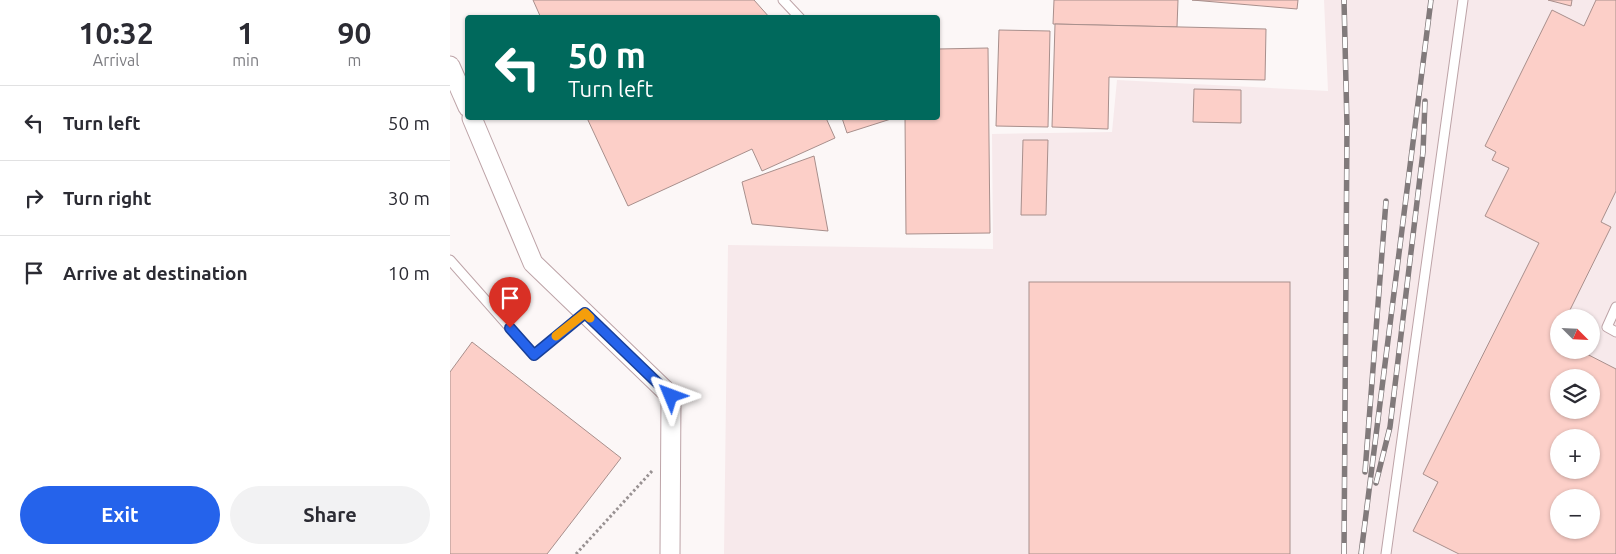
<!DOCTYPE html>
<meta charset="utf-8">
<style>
:root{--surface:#fff;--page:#f2f2f3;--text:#2b2b33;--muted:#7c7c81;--line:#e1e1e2;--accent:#2563eb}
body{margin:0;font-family:Ubuntu,sans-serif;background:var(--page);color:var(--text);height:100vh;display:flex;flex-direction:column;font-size:19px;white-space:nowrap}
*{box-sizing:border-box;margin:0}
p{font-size:16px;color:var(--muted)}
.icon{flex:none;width:28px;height:28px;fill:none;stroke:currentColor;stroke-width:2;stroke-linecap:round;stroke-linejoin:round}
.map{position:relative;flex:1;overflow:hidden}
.side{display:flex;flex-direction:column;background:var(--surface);width:450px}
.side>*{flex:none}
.guide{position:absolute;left:15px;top:15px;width:475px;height:105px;border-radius:5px;box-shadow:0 1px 4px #0004;background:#00695c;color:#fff;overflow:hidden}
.needle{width:32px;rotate:114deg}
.fabs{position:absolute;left:1100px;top:309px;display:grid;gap:10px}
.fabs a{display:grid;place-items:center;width:50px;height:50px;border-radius:50%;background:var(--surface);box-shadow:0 1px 4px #0004;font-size:25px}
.pin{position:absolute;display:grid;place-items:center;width:42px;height:42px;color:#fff;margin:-51px -21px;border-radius:50% 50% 50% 0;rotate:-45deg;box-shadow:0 0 5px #0007}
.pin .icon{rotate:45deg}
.me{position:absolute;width:55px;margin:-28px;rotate:314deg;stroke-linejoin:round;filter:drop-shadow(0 0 4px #0008)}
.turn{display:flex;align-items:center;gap:18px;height:105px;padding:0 20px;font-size:22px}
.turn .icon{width:65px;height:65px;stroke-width:2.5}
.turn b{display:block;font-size:35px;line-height:42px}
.eta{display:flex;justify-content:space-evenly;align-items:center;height:85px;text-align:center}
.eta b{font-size:30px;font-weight:700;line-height:35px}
.cta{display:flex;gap:10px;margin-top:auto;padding:10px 20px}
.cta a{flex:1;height:58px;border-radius:30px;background:var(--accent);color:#fff;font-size:20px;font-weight:700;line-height:58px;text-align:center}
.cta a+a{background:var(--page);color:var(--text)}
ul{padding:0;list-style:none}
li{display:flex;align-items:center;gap:15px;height:75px;padding:0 20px;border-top:1px solid var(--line)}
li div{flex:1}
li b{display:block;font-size:19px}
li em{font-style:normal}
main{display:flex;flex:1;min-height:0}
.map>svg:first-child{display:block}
</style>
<main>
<section class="side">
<div class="eta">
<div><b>10:32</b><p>Arrival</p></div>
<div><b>1</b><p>min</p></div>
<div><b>90</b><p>m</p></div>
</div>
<ul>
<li><svg class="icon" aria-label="left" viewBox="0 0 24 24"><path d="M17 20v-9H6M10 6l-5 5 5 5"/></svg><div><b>Turn left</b></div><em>50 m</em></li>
<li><svg class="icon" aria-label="right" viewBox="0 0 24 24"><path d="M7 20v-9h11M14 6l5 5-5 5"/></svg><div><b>Turn right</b></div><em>30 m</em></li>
<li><svg class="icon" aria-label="arrive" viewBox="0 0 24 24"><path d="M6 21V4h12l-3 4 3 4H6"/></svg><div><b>Arrive at destination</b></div><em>10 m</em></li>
</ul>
<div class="cta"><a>Exit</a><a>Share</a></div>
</section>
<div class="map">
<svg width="1166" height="554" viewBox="0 0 1166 554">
<rect width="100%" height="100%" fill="#fcf7f7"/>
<path fill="#f7e9eb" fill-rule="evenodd" d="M874 0H1166V554H274L278 245 543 249 542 134 662 132 667 80 878 91ZM1109 318H1141V350H1109ZM1109 378H1141V410H1109ZM1109 438H1141V470H1109ZM1109 498H1141V530H1109Z"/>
<g fill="#fccfc8" stroke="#a88f8c" fill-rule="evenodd">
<path d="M83 0H304L320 18H91Z"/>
<path d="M604 0H728L727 27 603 24Z"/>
<path d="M742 0H848L847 9Z"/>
<path d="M1098 0H1122L1121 6Z"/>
<path d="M1146 0H1166V191L1151 222 1161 227 1116 318H1109V332L1105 338 1109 340V350H1129L1166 369V554H1009L963 531 988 482 973 474 1089 243 1035 216 1059 168 1042 160 1046 152 1035 146 1102 10 1134 26ZM1109 378H1141V410H1109ZM1109 438H1141V470H1109ZM1109 498H1141V530H1109Z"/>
<path d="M605 24 816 29 815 80 659 77 658 129 602 127Z"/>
<path d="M549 30 600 31 598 127 546 126Z"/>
<path d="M538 48 540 233 456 234 455 118H488V49Z"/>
<path d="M744 89 791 90V123L743 122Z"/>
<path d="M137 118H376L385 138 312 171 302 149 178 206Z"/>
<path d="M392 118H444L397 133Z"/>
<path d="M573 140H598L596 215H571Z"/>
<path d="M364 156 378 231 302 224 292 182Z"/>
<rect x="579" y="282" width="261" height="272"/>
<path d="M22 342 171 458 97 554H0V372Z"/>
</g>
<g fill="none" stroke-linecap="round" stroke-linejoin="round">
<defs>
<g id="lane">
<path d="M333 0 350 18"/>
<path d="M0 260 84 355 135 313"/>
<path d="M1166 307 1157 327 1166 332"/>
<path d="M936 554 1013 0"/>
</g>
<g id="street">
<path d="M0 66 18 107"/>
<path d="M22 118 83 263 221 396 220 554"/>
</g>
</defs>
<use href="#lane" stroke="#bda3a7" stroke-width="11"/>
<use href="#street" stroke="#bda3a7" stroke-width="21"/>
<path stroke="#999293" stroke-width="3" stroke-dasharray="2.5 2.5" stroke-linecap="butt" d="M126 554 202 471"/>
<use href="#lane" stroke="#fff" stroke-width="9"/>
<use href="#street" stroke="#fff" stroke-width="19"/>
<defs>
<g id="rail">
<path d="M915 472 936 201"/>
<path d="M926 483 940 427 973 152 975 101"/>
<path d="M894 554 897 126 894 0"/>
<path d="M911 554 981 0"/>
</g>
</defs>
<use href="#rail" stroke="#817a7b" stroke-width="5.5"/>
<use href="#rail" stroke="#fff" stroke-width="4" stroke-dasharray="11" stroke-linecap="butt"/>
</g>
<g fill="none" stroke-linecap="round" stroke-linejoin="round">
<defs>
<path id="route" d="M60 328 84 355 135 313 221 396"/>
</defs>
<use href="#route" stroke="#184099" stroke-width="12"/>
<use href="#route" stroke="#2563eb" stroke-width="9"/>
<path stroke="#f59e0b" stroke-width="9" d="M106 336 135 313 140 318"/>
</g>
</svg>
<div class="fabs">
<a><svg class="needle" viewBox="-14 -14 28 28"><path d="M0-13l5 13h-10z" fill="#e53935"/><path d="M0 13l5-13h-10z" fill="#7c7c81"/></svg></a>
<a><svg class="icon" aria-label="layers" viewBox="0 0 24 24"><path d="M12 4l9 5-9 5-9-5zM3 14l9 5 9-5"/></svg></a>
<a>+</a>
<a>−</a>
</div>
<div class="pin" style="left:60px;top:328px;background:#d93025"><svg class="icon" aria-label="arrive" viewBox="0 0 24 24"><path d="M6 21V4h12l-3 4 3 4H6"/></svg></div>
<svg class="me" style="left:221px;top:396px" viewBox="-20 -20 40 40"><path d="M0-17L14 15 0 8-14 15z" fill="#2563eb" stroke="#fff" stroke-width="4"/></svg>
<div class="guide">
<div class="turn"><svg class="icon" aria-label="left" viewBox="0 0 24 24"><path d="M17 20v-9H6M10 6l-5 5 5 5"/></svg><div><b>50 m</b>Turn left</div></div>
</div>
</div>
</main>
